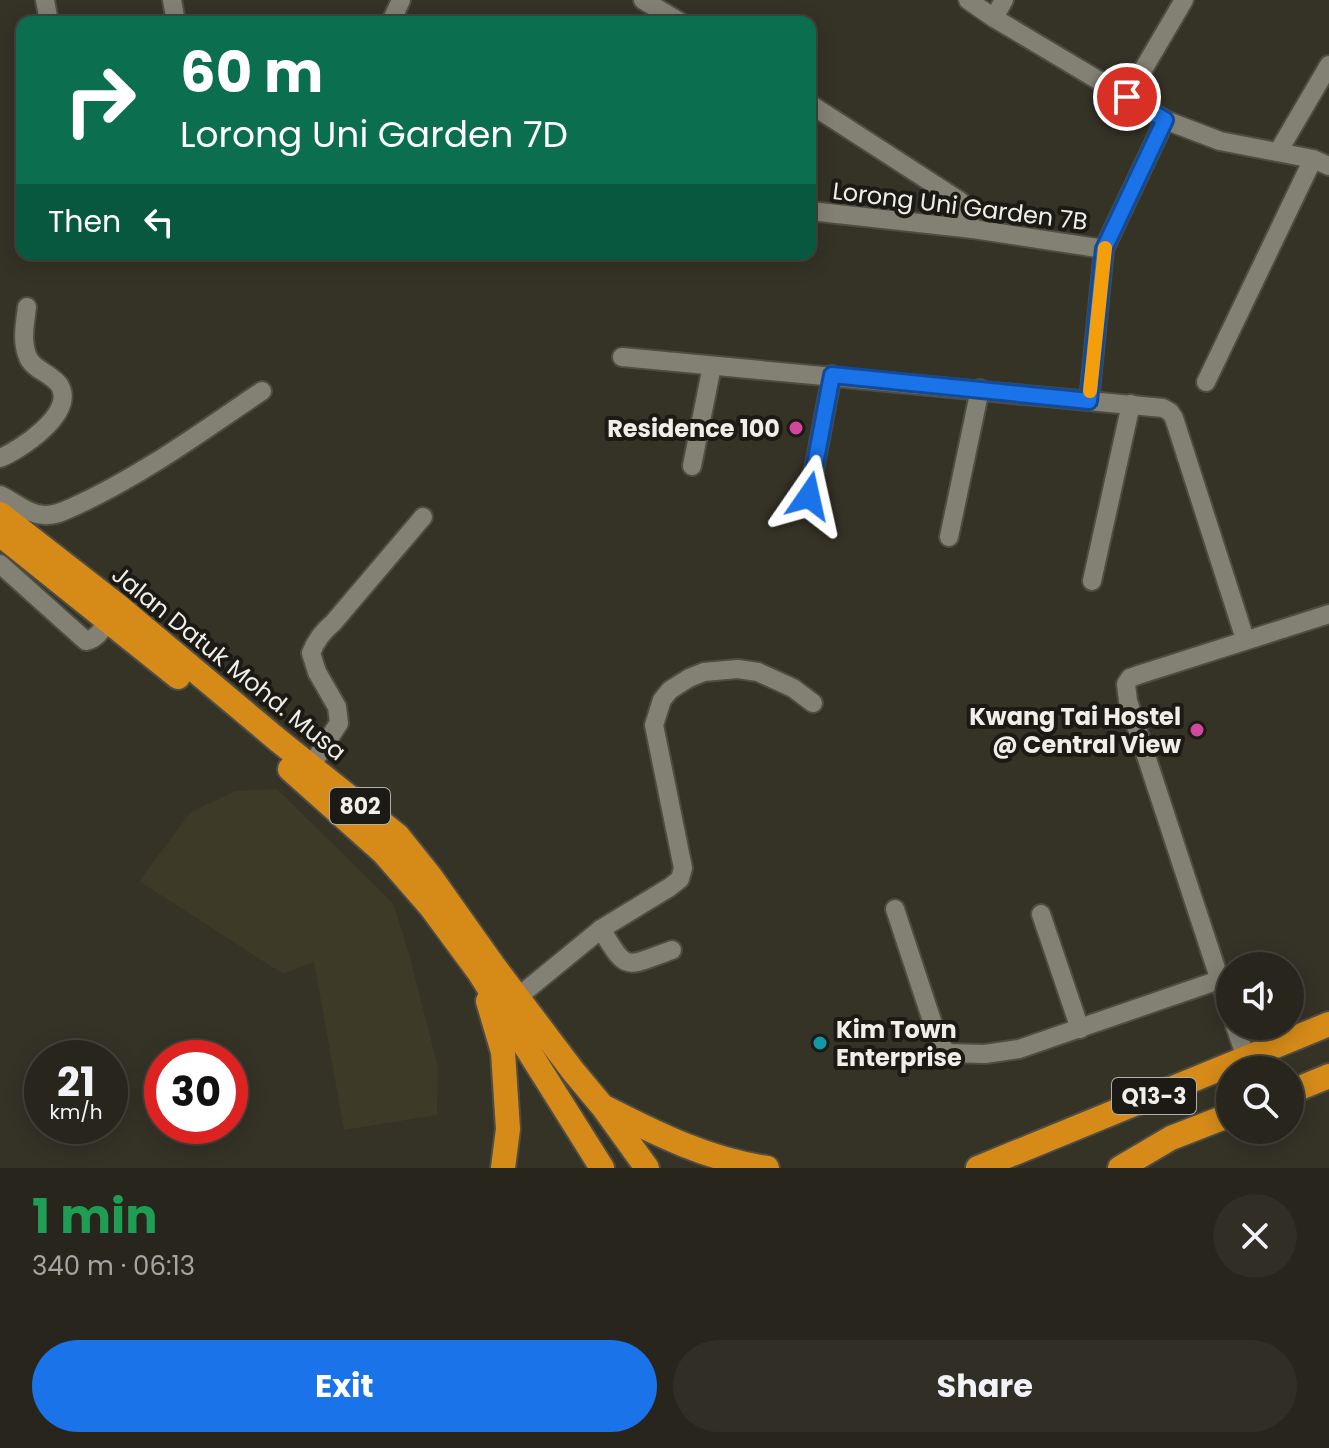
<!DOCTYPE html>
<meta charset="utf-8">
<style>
:root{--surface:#28261c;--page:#302e25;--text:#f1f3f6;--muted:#a5a5a3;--line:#44433b;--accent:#1a73e8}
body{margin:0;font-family:Poppins,sans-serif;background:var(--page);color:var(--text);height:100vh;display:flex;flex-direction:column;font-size:30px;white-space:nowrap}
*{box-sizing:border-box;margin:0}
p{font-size:26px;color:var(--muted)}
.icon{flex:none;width:44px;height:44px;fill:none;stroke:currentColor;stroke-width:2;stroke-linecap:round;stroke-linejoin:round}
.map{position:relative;height:1168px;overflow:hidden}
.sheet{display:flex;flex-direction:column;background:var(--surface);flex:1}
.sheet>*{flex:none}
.banner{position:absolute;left:16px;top:16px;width:800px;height:244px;border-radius:16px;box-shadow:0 4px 20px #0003,0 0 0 2px var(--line);background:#0b6e4f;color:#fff;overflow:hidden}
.tools{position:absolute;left:1216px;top:952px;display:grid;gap:16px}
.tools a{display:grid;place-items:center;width:88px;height:88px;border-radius:50%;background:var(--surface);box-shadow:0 4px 20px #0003,0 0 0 2px var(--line);font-size:40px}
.speed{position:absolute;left:24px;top:1040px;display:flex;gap:16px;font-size:40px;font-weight:700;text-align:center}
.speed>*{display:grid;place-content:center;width:104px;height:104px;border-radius:50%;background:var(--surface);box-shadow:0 4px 20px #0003,0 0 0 2px var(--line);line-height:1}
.speed small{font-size:20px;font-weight:400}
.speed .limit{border:12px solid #d22;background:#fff;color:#111}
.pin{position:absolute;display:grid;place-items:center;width:68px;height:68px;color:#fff;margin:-34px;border:4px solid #fff;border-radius:50%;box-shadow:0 2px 8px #0007}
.me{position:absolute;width:88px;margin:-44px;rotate:11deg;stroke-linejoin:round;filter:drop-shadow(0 0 6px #0008)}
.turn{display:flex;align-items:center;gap:28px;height:168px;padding:0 32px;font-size:36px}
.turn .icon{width:104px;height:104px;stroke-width:2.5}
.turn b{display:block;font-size:56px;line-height:68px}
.then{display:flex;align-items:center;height:76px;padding:0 32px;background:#0003;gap:16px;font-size:30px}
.round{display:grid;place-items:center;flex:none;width:84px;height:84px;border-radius:42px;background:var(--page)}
.summary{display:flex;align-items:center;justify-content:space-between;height:136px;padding:0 32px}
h1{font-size:48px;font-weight:700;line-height:60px;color:#1e9e55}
.action{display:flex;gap:16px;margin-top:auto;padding:16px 32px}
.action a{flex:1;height:92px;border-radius:48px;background:var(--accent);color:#fff;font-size:32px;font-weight:700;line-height:92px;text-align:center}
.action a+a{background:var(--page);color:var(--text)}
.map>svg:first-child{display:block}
</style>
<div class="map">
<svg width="1329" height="1168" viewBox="0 0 1329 1168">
<rect width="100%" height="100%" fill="#353226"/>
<path fill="#3e3a28" d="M277 789 393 903 408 950 438 1067 437 1115 344 1130 314 962 283 974 139 881 191 812 235 791Z"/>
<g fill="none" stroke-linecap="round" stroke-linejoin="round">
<defs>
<g id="minor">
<path d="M45 0 49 22"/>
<path d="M172 0 176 22"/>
<path d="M643 0 680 22"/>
<path d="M968 0 994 18 1165 120 1220 141 1313 159 1329 166"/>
<path d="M994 18 1004 0"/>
<path d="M391 22 401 0"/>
<path d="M1127 97 1184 0"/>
<path d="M810 104 960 201 973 229"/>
<path d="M1278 152 1329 65"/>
<path d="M810 211 973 229 1104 249"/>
<path d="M622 357 1163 408 1170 412 1174 418 1245 639"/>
<path d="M1206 382 1313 159"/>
<path d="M1089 401 1104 249 1165 120"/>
<path d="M0 458C20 450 75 414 60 386 53 374 33 370 28 357 21 341 25 324 27 307"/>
<path d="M692 466 712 366"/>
<path d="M0 495C15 502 27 514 44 515 55 516 64 511 73 507 140 477 201 432 262 391"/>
<path d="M809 496 832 375"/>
<path d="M949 537 980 389"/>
<path d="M0 564 86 641C98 638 101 630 108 621"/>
<path d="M1092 581 1131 404"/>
<path d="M311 766 339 723 337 707 317 672 311 653C316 640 322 632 333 623L423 517"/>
<path d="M895 909 938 1039 947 1053 985 1054 1019 1049 1219 980"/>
<path d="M1041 914 1080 1029"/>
<path d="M601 929C628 973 624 967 672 950"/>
<path d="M518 997 601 929 670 887 680 879 683 868 654 725 662 700 670 690 689 678 704 672 738 669 758 672 793 688 813 703"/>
<path d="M1230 1011 1128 701 1126 684 1130 678 1138 675 1329 614"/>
<path d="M1235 1026 1246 1058"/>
</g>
<g id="highway">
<path d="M0 514 118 606 279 741 398 836 430 876 493 965 573 1071 603 1107 647 1168"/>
<path d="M0 534 178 677"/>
<path d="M290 769 384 853 431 907 479 972 602 1168"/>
<path d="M488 1001 503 1052 508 1129 503 1168"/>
<path d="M1290 1092 1329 1076"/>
<path d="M606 1108C657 1134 709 1160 767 1168"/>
<path d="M978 1168 1329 1024"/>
<path d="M1120 1168 1171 1138 1230 1115"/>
</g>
</defs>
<use href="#minor" stroke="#4f4d43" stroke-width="22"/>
<use href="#highway" stroke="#4f4d43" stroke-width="28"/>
<use href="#minor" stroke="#838173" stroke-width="18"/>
<use href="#highway" stroke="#d68b19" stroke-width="24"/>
</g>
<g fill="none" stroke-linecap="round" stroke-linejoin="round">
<defs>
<path id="route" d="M809 496 832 375 1089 401 1104 249 1165 120 1127 97"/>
</defs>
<use href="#route" stroke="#114b97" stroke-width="20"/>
<use href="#route" stroke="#1a73e8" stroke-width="14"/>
<path stroke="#f59e0b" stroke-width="14" d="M1090 391 1105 248"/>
</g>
<g fill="#d1479c" stroke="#1b1a15" stroke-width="3">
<circle cx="796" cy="428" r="8"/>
<circle cx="1197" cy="730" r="8"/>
</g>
<circle fill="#0f9aa8" stroke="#1b1a15" stroke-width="3" cx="820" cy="1043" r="8"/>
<g text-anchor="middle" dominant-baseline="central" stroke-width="8" stroke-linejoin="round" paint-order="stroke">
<g fill="#1b1a15" stroke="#b0aea8" stroke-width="2">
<rect x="330" y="788" width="60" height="36" rx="6"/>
<rect x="1112" y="1078" width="84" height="36" rx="6"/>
</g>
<g font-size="22" font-weight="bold" fill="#f0eee7">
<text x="360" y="806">802</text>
<text x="1154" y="1096">Q13-3</text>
</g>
<g font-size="24" fill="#f0eee7" stroke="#1b1a15">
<text transform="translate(960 206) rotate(7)">Lorong Uni Garden 7B</text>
<text transform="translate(229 663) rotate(39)">Jalan Datuk Mohd. Musa</text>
</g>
<g font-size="24" font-weight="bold" fill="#f0eee7" stroke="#1b1a15" text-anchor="end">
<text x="780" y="428">Residence 100</text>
<text x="1181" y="716">Kwang Tai Hostel<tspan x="1181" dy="28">@ Central View</tspan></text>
<text x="836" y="1029" text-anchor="start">Kim Town<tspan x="836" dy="28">Enterprise</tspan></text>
</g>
</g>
</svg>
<div class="tools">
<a><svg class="icon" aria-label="sound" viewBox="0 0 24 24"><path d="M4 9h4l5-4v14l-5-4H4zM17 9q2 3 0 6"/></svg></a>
<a><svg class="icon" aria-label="search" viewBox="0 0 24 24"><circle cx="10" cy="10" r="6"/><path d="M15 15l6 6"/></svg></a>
</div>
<div class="speed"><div>21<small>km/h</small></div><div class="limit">30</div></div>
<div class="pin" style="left:1127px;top:97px;background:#d93025"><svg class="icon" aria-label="arrive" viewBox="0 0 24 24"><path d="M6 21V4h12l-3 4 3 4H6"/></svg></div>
<svg class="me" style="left:809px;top:496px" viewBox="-20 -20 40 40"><path d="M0-17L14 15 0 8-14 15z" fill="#1a73e8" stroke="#fff" stroke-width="4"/></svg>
<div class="banner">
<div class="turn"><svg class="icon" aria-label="right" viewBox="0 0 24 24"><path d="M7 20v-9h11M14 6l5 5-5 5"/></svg><div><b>60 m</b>Lorong Uni Garden 7D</div></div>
<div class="then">Then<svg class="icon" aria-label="left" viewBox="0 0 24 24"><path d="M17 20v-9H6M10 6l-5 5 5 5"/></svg></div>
</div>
</div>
<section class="sheet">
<div class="summary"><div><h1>1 min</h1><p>340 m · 06:13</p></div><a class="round"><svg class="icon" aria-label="close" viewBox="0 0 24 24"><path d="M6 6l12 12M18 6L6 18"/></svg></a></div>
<div class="action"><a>Exit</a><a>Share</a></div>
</section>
